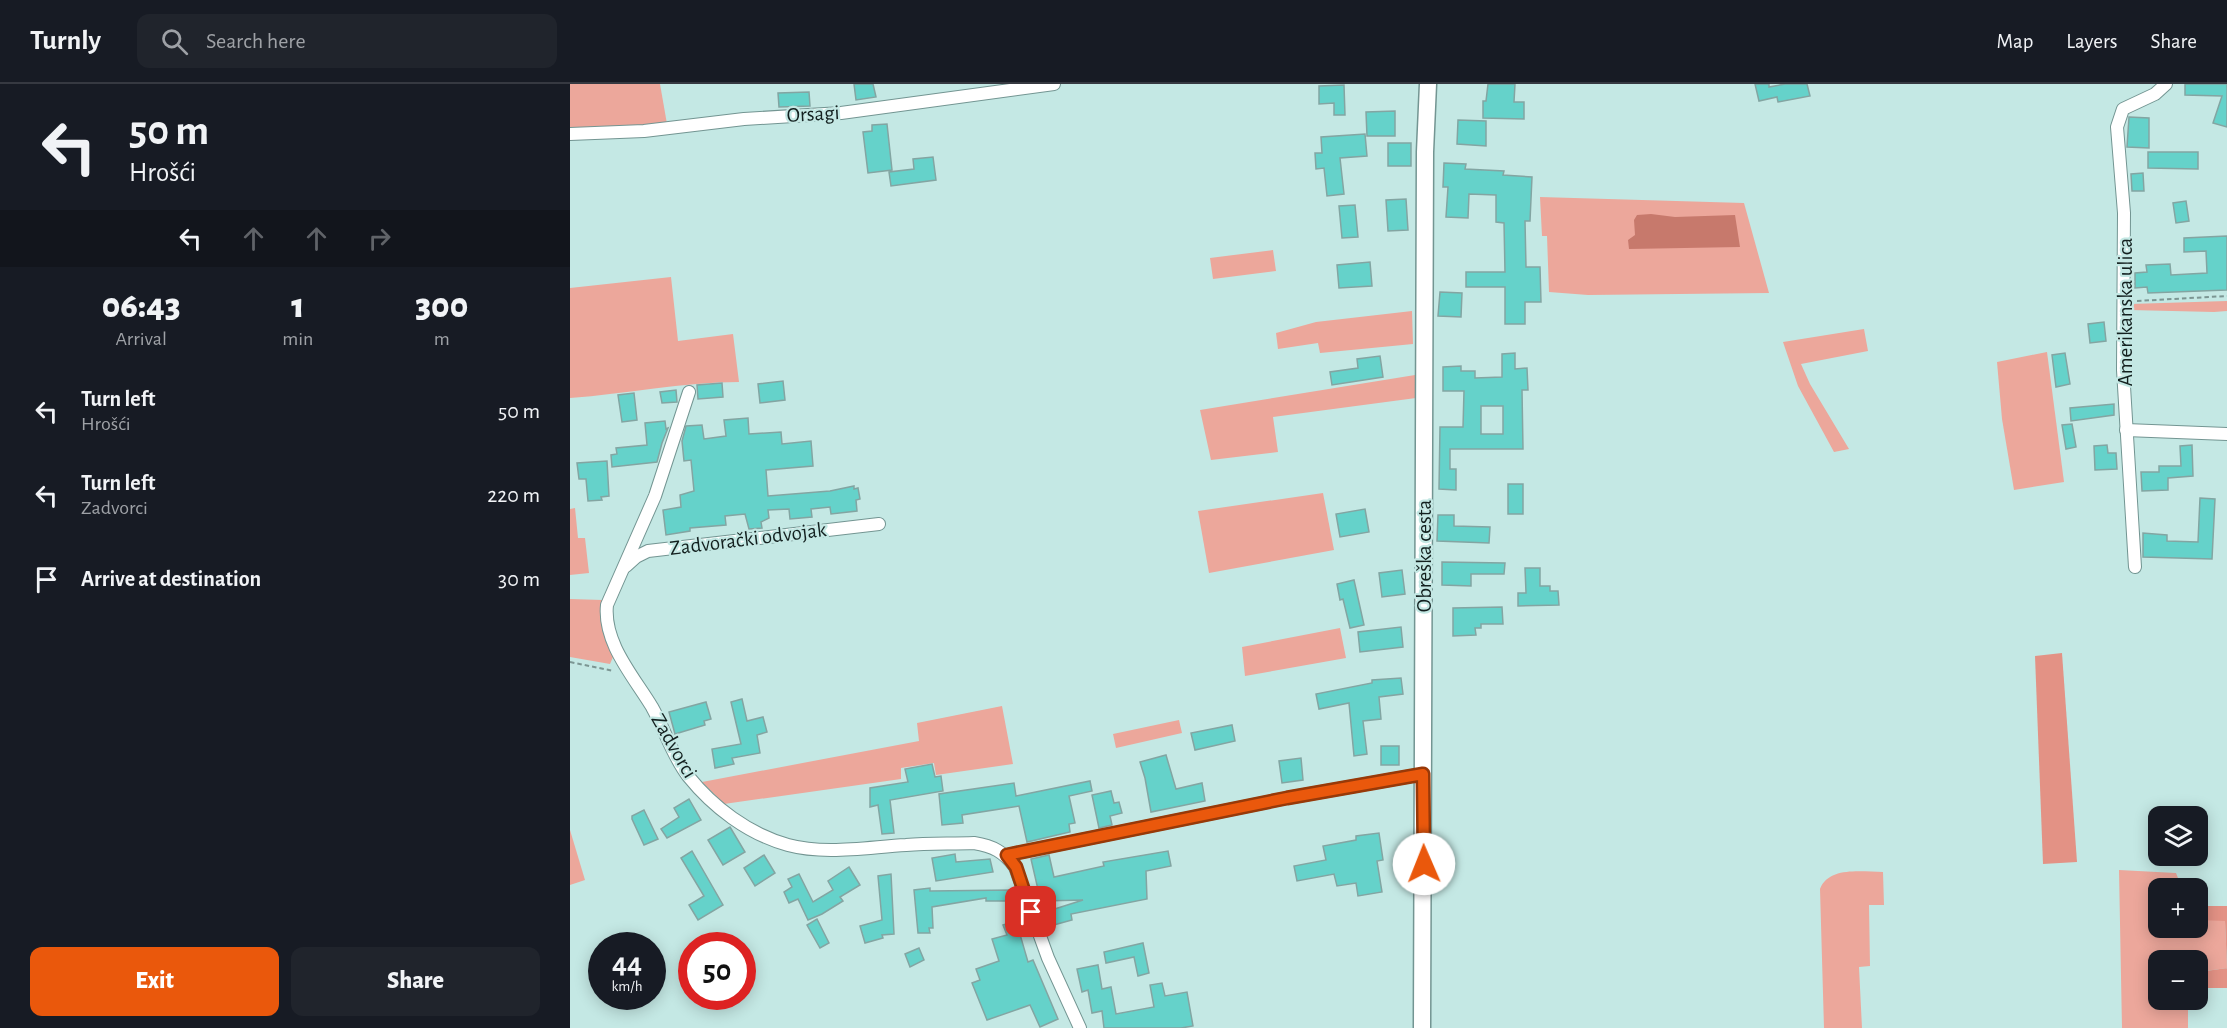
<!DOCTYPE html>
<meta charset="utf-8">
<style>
:root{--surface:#171b24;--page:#20242c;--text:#f1f3f6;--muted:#9ea1a6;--line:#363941;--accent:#ea580c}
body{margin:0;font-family:"Alegreya Sans",sans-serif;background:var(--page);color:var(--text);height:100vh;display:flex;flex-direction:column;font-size:22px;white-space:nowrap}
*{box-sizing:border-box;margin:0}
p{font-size:20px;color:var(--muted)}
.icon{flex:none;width:33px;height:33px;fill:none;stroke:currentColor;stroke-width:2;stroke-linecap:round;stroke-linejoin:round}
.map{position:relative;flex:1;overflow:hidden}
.details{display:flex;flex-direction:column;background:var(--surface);width:570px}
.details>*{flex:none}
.banner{background:#171b24;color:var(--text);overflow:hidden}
.fabs{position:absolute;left:1578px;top:722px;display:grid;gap:12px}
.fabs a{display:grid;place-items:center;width:60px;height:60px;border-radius:12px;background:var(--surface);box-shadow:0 3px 15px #0003;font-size:30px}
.speed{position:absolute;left:18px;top:848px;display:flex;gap:12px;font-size:30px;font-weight:700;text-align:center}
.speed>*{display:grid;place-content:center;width:78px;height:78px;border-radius:50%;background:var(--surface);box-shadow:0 3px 15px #0003;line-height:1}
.speed small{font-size:15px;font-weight:400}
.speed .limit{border:9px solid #d22;background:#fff;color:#111}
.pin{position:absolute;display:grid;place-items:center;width:51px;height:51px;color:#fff;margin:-26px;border-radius:12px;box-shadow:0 3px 9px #0006}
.me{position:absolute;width:66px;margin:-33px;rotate:359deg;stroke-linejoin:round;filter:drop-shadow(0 0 4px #0008)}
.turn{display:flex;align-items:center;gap:21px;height:126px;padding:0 30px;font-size:27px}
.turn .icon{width:78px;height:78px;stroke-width:2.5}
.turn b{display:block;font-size:42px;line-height:51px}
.lanes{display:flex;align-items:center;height:57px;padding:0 30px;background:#0003;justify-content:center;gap:30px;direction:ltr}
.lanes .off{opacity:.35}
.eta{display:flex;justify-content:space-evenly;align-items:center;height:102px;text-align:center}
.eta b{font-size:36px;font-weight:800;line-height:42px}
.cta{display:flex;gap:12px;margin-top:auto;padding:12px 30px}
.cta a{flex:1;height:69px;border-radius:12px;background:var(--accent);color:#fff;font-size:24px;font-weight:800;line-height:69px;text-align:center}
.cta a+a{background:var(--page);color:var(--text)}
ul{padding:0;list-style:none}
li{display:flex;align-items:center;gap:18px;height:84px;padding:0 30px}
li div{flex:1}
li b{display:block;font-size:22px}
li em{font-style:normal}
header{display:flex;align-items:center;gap:36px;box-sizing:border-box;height:84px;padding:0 30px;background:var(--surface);border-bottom:2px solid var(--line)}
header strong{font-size:28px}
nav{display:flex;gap:33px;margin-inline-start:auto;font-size:21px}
.search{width:420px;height:54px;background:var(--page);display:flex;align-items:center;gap:15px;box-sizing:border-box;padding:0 21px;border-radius:12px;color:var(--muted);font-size:22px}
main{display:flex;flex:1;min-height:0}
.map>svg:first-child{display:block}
</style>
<header>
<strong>Turnly</strong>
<div class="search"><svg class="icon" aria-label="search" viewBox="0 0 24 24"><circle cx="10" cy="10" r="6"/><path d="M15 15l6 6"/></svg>Search here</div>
<nav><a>Map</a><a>Layers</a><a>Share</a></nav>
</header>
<main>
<section class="details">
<div class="banner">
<div class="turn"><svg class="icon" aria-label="left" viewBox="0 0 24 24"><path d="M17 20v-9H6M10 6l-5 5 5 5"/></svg><div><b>50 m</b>Hrošći</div></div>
<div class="lanes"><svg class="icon" aria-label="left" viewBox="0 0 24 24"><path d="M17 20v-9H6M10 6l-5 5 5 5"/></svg><svg class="icon off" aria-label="ahead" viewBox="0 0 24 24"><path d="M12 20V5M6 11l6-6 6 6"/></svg><svg class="icon off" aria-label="ahead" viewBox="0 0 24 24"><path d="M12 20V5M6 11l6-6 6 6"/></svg><svg class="icon off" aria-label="right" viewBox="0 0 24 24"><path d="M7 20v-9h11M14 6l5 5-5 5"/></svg></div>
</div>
<div class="eta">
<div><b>06:43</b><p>Arrival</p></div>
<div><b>1</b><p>min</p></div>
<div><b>300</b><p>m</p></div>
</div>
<ul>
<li><svg class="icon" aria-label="left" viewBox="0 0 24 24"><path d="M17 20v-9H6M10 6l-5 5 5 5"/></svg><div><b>Turn left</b><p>Hrošći</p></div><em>50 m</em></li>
<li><svg class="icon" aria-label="left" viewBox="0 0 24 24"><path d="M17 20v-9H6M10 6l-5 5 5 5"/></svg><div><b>Turn left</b><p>Zadvorci</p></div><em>220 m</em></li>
<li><svg class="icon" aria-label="arrive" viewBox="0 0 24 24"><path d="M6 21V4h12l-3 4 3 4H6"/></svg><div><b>Arrive at destination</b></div><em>30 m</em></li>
</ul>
<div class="cta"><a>Exit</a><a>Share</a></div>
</section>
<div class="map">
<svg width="1657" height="944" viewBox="0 0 1657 944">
<rect width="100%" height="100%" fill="#c4e8e4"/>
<g fill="#eca79b">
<path d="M0 0H90L97 40 0 46Z"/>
<path d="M970 113 1174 119 1199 209 1018 211 979 208 977 152H972Z"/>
<path d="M703 166 706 187 643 195 640 174Z"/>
<path d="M101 193 108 257 163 250 169 298C112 298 56 310 0 314V204Z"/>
<path d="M1657 217V227L1644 228 1560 226V220Z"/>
<path d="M842 227 843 260 750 269 748 259 708 265 706 249 746 238Z"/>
<path d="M1294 245 1298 267 1231 280 1240 300 1279 365 1264 368 1228 302 1213 258Z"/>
<path d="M1477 268 1494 398 1444 406 1432 335 1427 278Z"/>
<path d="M845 291 846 314 703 333 708 368 641 376 630 326Z"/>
<path d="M753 409 764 466 639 489 628 427Z"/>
<path d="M5 424 8 454H15L19 489 0 491V425Z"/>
<path d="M0 515 33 516V532L43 573 40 580 0 573Z"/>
<path d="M770 544 776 574 675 592 672 563Z"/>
<path d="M432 622 443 680 366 691 364 679 331 684V695L154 720 132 698 349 657 347 639Z"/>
<path d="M609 636 612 649 546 664 543 650Z"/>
<path d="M0 746 15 796 0 801Z"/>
<path d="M1549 786 1606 789 1612 804H1588V843H1628V836H1655L1657 884 1636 887 1637 904H1628V876H1588V915H1618V944H1552Z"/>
<path d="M1313 788 1314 821H1299L1300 882 1289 883 1292 944H1254L1250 805C1259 782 1292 788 1313 788Z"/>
</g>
<g fill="#e39285">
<path d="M1492 569 1507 778 1473 780 1465 572Z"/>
<path d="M1628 822H1657V904H1637L1636 887 1657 884 1655 837 1628 836Z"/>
</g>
<path fill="#c7796c" d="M1081 130 1105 133 1165 131 1170 163 1059 165 1058 156 1065 151 1064 136 1067 131Z"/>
<g fill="#65d2ca" stroke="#83a5a2" stroke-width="1.5" fill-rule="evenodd">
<path d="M284 0H303L306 13 286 16Z"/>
<path d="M918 0H945L944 18H954V35L913 34V17H916Z"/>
<path d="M1185 0H1199V3L1215 0H1237L1240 12 1208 18 1207 13 1189 17Z"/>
<path d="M1615 0H1657V43L1643 39 1652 12 1615 11Z"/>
<path d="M774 1 775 31H764V19L749 20V2Z"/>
<path d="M239 8 240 22 209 23 208 9Z"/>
<path d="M825 27V52H797L796 28Z"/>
<path d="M1559 33 1579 34V64L1557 63Z"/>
<path d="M888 36 916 37V62L887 60Z"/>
<path d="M317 40 322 86 298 89 293 48 302 47V41Z"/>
<path d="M795 50 797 72 770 74 774 110 757 112 754 84 746 85 745 69H752L751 53Z"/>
<rect x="818" y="59" width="23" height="23"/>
<path d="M1578 68H1628V85L1578 84Z"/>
<path d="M363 73 366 96 321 102 319 88 344 85 343 75Z"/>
<path d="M874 79 896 80 895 85 934 87 933 91 962 93 960 137H955L956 183H970L971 218H955V240H935V203H896V188H935L934 139 926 138V111L899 110 898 134 876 133 878 103H873Z"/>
<path d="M1573 89 1574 107H1562L1561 90Z"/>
<path d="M836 115 838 146 818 147 816 116Z"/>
<path d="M1616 117 1619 137 1606 139 1603 119Z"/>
<path d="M785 121 788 153 772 154 769 122Z"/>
<path d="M1657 152V206L1578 209 1577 203 1565 204V189L1577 188 1576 181 1600 180 1601 191 1637 189 1636 167 1614 168V154Z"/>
<path d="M800 178 802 202 769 204 767 181Z"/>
<path d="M870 208 892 209 891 233 868 232Z"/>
<path d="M1534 238 1536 257 1520 259 1518 240Z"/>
<path d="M945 269V285L957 284 958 306H952L953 365H880V385H886V406L869 405 870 343H893L894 307H873V283L891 282V287H905V294L932 293V270ZM911 322H933V350H911Z"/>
<path d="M1495 269 1500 300 1486 303 1482 271Z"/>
<path d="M810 272 813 293 762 301 760 288 788 284 787 275Z"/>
<path d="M213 297 215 316 190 319 188 300Z"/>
<path d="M152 299 153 313 128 315 127 301Z"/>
<path d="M106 306 107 318 92 319 90 308Z"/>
<path d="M64 309 67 336 52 338 48 311Z"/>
<path d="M1544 320V331L1501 337 1500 324Z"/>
<path d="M178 334 179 350 211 348 212 360 241 357 243 382 196 386 198 412 260 407 284 402V405L288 404 290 415 286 416 287 427 261 430 260 423 241 425 242 433 220 435 219 425 198 426 199 434 191 438 192 444 179 445 175 430 155 432 156 441 120 444V447L96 451 93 426 111 423 110 411 124 407 121 376 114 377 112 357 116 342 132 341 134 355 156 352 154 336Z"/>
<path d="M95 337 96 345 98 344 92 359 87 378 42 383 41 371 47 370 46 364 77 361 75 339Z"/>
<path d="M1502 340 1506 363 1496 365 1492 341Z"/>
<path d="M1537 361 1538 369H1546L1547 385 1525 386 1524 362Z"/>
<path d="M1622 361 1623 392 1598 394V406L1572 407 1571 388H1589V382H1611L1610 362Z"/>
<path d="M37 377 39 412 31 413 32 416 18 417 16 395H9L7 379Z"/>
<rect x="938" y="400" width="15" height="30"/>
<path d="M1630 414 1645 415 1642 475 1573 473V449L1597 451V457L1628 458Z"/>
<path d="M795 425 799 448 770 453 766 430Z"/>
<path d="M868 431H884V442L920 443 919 459 867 457Z"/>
<path d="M872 478 935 479 934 490H901V502L872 501Z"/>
<path d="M955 484H970V502H980V507H988L989 521 948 522V509H956Z"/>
<path d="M832 486 835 510 812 513 809 489Z"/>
<path d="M784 496 794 541 780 544 773 515 770 516 767 500Z"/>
<path d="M932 523 933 540H911V544H905L906 551 883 552V524Z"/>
<path d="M831 543 833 563 790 568 788 548Z"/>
<path d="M831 594 833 610 809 613 811 635 793 637 797 670 784 672 779 619 749 625 746 610 802 599V596Z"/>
<path d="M172 615 177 637 193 633 197 648 187 651 190 669 162 674 164 680 145 684 142 665 171 660 161 618Z"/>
<path d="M136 618 141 635 134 637 135 641 105 650 99 628Z"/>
<path d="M662 641 665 657 625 666 621 649Z"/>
<rect x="811" y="662" width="18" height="19"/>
<path d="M596 671 606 705 632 699 635 717 581 728 575 694 570 678Z"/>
<path d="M731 674 733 696 712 699 709 677Z"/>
<path d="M362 680 365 693 371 692 373 707 320 716 324 749 312 750 308 721 300 723V704L338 698 335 685Z"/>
<path d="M520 697 522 707 499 712 505 739 499 740 500 748 457 758 449 722 392 731 393 739 372 741 369 710 444 699 446 712Z"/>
<path d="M541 707 544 719 549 718 552 729 540 732 542 741 529 744 522 711Z"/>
<path d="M119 715 131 736 97 754 91 745 109 733 104 724Z"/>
<path d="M74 726 88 755 74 761 62 735V732Z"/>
<path d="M160 743 175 768 153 781 138 756Z"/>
<path d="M809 749 813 776 807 777 812 808 788 812 786 799 767 802 764 790 727 797 724 782 756 776 753 762 786 756V752Z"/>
<path d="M122 767 153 821 128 836 119 821 134 812 111 774Z"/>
<path d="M598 767 601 782 576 787 577 815 501 830 502 836 480 842 478 835 474 836 472 829 513 816 473 817 471 809 469 810 461 775 479 771 484 793 534 782 533 778Z"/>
<path d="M385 770 386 778 420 775 423 788 366 797 362 774Z"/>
<path d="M194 771 205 789 185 802 174 784Z"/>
<path d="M279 783 290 801 270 813 273 817 252 830 238 836 228 815 219 819 214 808 222 803 218 795 229 790 243 818 263 806 258 797Z"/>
<path d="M321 790 324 850 312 851 313 854 295 859 290 842 312 836 308 792Z"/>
<path d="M360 804V807L441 806 442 817H416V814L362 823 363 844H359L360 849H348L344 806Z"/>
<path d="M247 835 259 859 250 864 237 841Z"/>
<path d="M449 836 452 846 449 847 458 878 463 876 488 935 470 943 460 921 417 936 402 899 410 896 406 885 429 877 422 855 437 851 433 841Z"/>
<path d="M573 859 579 889 568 892 564 873 536 879 534 868Z"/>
<path d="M349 864 354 876 340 883 335 870Z"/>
<path d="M528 881 532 905 541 903 546 930 584 923 580 901 592 899 595 912 617 908 623 942 611 944H534L532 927 522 929 518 906 512 908 507 885Z"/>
</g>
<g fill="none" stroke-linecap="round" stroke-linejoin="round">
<defs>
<g id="street">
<path d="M0 50 74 47 174 35 271 29 484 0"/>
<path d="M119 308 85 412 37 521C33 559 64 593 82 623 95 646 102 671 118 692 143 723 178 750 218 761 255 771 298 763 336 761 359 759 382 760 404 759 423 762 434 768 445 783L478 874 510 944"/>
<path d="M1556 346 1657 350"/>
<path d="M56 482 66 473 78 467 309 440"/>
<path d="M1565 483 1553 286 1554 129 1547 43 1553 25 1585 10 1596 0"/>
<path d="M437 771 717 714 853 690"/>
</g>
<path id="secondary" d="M852 944 855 68 858 0"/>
</defs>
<use href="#street" stroke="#739592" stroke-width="14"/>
<use href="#secondary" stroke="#739592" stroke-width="19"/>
<g stroke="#7c9693" stroke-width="2" stroke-dasharray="4.5 3" stroke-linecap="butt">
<path d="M1567 217 1657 212"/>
<path d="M0 578 44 587"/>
</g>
<use href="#street" stroke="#fff" stroke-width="12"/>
<use href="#secondary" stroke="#fff" stroke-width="16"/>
</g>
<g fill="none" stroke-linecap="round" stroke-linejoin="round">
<defs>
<path id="route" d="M461 828 446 783 437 771 717 714 853 690 854 780"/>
</defs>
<use href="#route" stroke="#983908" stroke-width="15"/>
<use href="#route" stroke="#ea580c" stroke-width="10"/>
</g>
<g text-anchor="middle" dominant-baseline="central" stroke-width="4.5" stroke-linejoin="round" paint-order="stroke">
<g font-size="21" fill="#13201f" stroke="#c4e8e4">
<text transform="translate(243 30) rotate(-3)">Orsagi</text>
<text transform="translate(1555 228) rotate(-90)">Amerikanska ulica</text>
<text transform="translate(178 455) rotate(-7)">Zadvorački odvojak</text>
<text transform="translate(854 472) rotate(-90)">Obreška cesta</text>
<text transform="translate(104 662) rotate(60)">Zadvorci</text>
</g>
</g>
</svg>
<div class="fabs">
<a><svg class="icon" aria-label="layers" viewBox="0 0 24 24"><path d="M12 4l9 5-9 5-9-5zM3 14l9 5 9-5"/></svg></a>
<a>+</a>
<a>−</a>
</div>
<div class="speed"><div>44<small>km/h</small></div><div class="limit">50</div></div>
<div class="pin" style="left:461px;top:828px;background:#d93025"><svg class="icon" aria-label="arrive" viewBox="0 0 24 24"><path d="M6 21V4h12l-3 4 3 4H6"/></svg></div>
<svg class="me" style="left:854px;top:780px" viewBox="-20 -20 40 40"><circle r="19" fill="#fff"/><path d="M0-13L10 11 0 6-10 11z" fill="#ea580c"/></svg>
</div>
</main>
